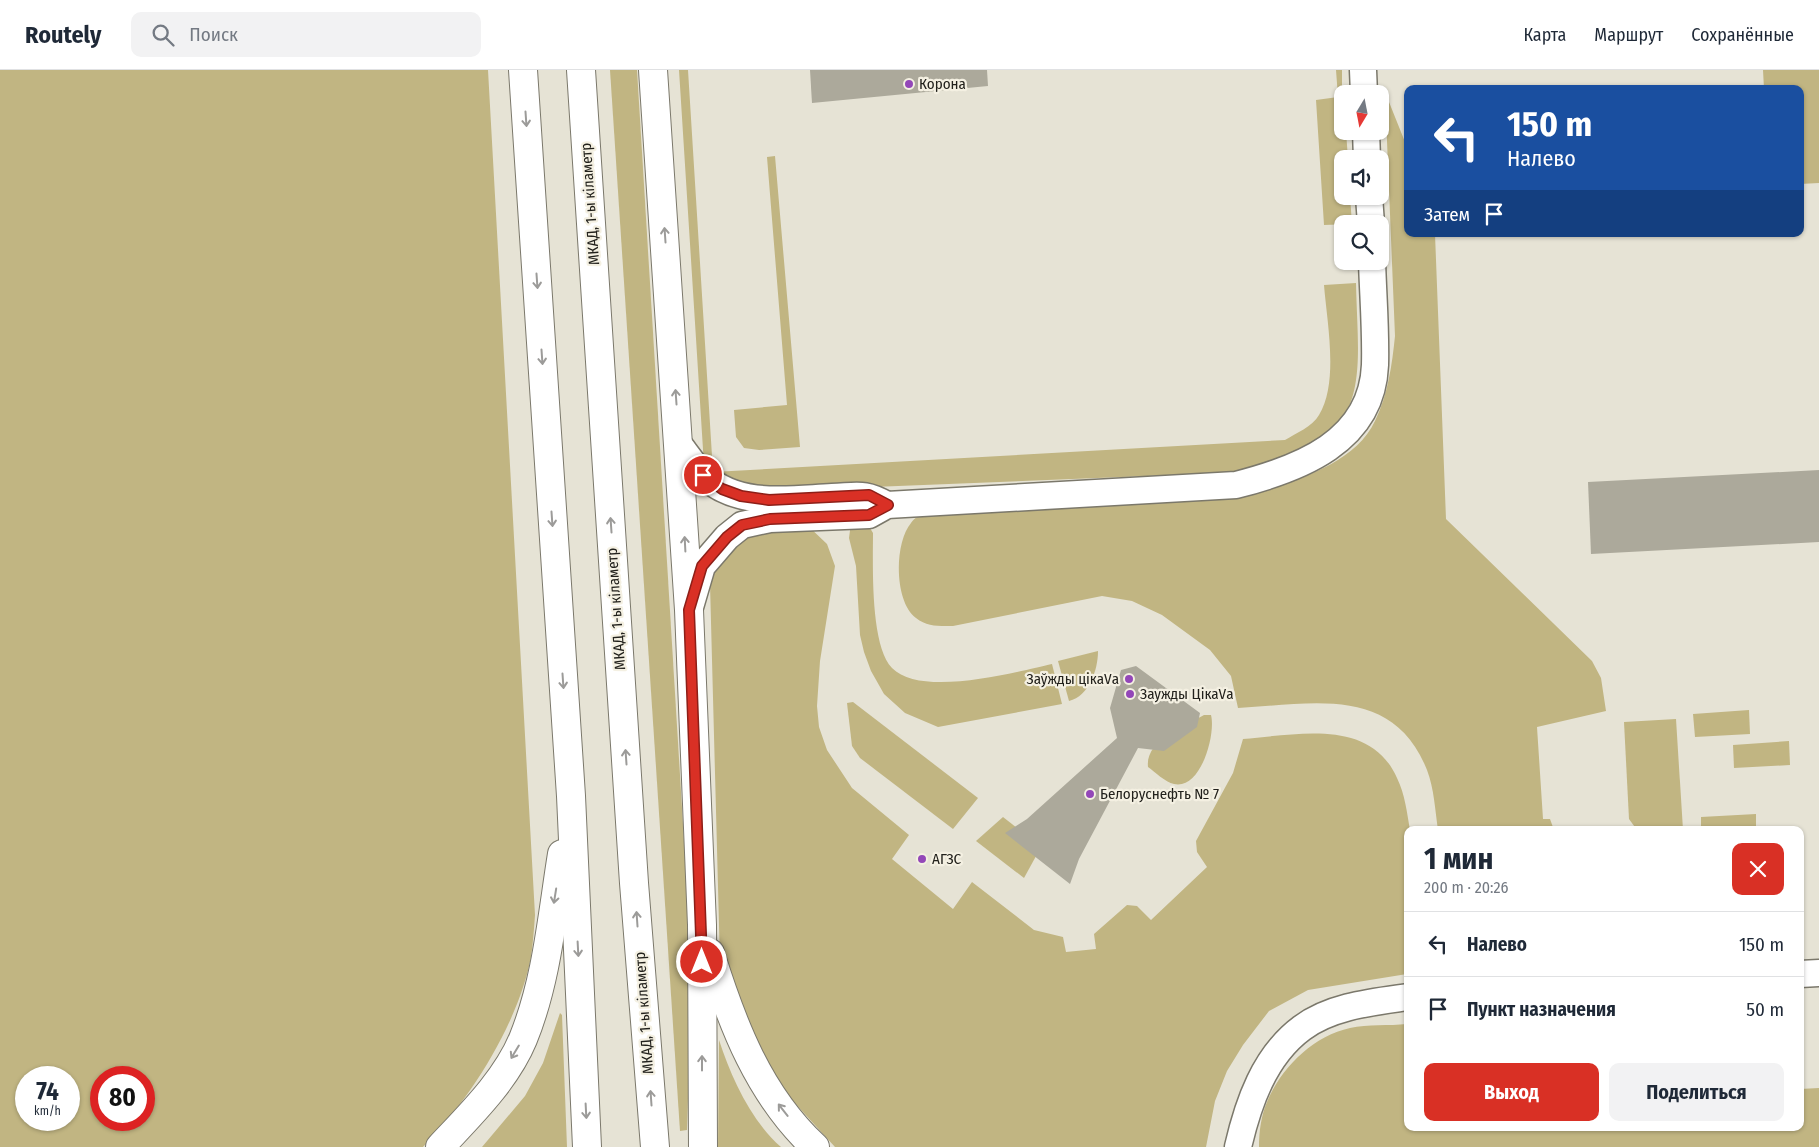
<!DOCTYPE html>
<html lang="ru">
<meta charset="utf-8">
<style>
:root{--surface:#fff;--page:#f2f2f3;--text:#1f2937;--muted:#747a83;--line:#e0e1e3;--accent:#d93025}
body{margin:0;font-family:"Fira Sans Condensed",sans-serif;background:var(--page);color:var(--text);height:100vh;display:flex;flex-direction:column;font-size:19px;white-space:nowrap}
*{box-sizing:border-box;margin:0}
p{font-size:16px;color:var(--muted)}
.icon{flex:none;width:28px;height:28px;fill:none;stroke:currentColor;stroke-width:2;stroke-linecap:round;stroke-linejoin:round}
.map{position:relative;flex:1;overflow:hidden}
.side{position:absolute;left:1404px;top:756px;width:400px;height:305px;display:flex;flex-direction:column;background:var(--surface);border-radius:10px;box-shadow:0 1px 4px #0004}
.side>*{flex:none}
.hud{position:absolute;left:1404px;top:15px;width:400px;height:152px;border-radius:10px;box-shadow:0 1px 4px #0004;background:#1a4fa0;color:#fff;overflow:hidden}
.needle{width:32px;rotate:190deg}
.fabs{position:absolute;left:1334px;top:15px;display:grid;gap:10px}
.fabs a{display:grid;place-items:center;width:55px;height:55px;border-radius:10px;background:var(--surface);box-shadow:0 1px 4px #0004;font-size:25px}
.speed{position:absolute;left:15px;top:996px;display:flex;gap:10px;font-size:25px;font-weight:700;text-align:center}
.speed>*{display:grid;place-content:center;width:65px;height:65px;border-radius:50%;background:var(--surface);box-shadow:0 1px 4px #0004;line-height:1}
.speed small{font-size:12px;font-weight:400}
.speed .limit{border:8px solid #d22;background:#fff;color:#111}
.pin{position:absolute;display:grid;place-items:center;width:42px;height:42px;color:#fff;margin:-21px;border:2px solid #fff;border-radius:50%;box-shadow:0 1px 5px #0007}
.me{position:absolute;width:55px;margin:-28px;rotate:0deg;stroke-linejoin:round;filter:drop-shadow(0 0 4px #0008)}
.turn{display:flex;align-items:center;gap:18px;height:105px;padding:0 20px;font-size:22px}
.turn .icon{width:65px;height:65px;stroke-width:2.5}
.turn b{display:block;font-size:35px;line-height:42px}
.then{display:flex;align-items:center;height:48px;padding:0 20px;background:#0003;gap:10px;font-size:19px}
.round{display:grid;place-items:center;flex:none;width:52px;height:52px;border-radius:10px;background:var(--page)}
.head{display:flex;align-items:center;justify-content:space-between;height:85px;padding:0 20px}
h1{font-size:30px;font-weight:700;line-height:38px}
.button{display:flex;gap:10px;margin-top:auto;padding:10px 20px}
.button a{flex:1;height:58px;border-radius:10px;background:var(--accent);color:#fff;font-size:20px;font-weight:700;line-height:58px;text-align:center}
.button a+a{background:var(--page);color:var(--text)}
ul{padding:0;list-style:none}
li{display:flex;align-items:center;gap:15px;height:65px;padding:0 20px;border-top:1px solid var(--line)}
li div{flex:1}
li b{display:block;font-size:19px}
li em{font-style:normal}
header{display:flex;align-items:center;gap:30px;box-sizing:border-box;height:70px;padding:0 25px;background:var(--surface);border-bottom:1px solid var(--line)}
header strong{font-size:24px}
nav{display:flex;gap:28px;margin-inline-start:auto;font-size:18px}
.search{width:350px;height:45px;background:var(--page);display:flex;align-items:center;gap:12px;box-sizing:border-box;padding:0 18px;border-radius:10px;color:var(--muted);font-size:19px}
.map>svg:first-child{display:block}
</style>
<header>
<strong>Routely</strong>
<div class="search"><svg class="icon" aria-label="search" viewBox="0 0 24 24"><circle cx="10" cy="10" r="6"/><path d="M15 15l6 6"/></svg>Поиск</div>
<nav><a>Карта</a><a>Маршрут</a><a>Сохранённые</a></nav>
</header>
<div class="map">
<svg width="1819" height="1077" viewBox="0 0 1819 1077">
<rect width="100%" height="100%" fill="#e6e3d5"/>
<g fill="#c1b582" fill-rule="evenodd">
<path d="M0 0H488L535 845C534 859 533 873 531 887 518 954 470 1030 423 1077H0ZM26 1008H69V1050H26ZM101 1008H144V1050H101Z"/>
<path d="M610 0H637L692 902 687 1060 680 1061Z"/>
<path d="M679 0H688L713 402 1285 370C1295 364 1313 356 1319 345 1339 312 1327 253 1324 215L1356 213C1358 304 1373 358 1275 401L873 417 770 425 724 416 714 409 704 395Z"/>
<path d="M1336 0H1342V61H1346L1348 89H1342V126H1350L1352 154 1324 155 1316 30 1338 27Z"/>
<path d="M1763 0H1819V113L1800 114V19H1764Z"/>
<path d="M1385 22 1407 77 1408 164H1435L1446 449 1592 591 1601 608 1606 641 1537 657 1543 749H1550L1554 760H1438C1435 740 1434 718 1427 700 1393 614 1312 634 1238 638L1231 606 1210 580 1162 545 1132 531 1102 526 953 556C939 556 927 557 916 548 894 532 894 473 911 453 914 448 921 445 926 441L1245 425C1289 413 1354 396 1375 351 1388 324 1392 295 1395 266Z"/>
<path d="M775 86 800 377 759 380 744 378 736 367 734 340 787 335 767 87Z"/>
<path d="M851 453H867L873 463C873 495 870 575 892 598 921 628 1016 602 1052 594L1062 634 938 657 905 643 884 624 871 601 864 582 860 565 856 496 849 468Z"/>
<path d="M806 454 827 474 835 496 820 591 817 636 819 657 827 680 852 718 909 765 892 789 953 839 972 812 1034 860 1063 867 1066 882 1096 879 1094 864 1127 835 1137 836 1151 850 1207 797 1197 782 1196 771 1233 703 1243 669C1296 665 1370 647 1397 708 1405 724 1407 743 1410 760H1408L1407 904 1308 920 1269 941 1243 975 1227 1001 1215 1031 1206 1077H835L781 1018 756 981 720 892 710 514 715 495 746 457Z"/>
<path d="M1098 581C1098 600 1089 626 1069 631L1058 591Z"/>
<path d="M853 632 978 728 953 759 860 688 852 676 847 633Z"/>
<path d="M1749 640 1750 664 1695 667 1693 644Z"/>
<path d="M1204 645H1211C1216 664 1201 720 1174 714 1165 712 1155 702 1148 697 1145 670 1185 656 1204 645Z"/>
<path d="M1676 649 1683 760H1637L1629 749 1624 652Z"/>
<path d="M1789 671 1790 695 1734 698 1733 675Z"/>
<path d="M1756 744V760H1701V747Z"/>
<path d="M1003 747 1041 777 1024 808 976 771Z"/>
<path d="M560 943 562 945 567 1077H482L525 1026 543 993Z"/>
<path d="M1407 954 1408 1058H1800V1019L1819 1018V1077H1259C1259 1062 1261 1046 1267 1032 1281 998 1313 966 1350 958 1368 954 1389 956 1407 954Z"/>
<path d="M719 970C731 1007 751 1051 781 1077H718Z"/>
</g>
<g fill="#aca99b">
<path d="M810 0H987L988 16 812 33Z"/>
<path d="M1819 400V472L1591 484 1588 412Z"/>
<path d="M1136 596 1200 643 1197 657 1164 681 1138 678 1079 789 1070 814 1005 763 1027 749 1117 668 1110 638 1121 600Z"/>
</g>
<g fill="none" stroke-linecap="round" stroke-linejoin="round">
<defs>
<g id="minor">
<path d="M1363 0 1364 24"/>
<path d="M1366 61 1367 89"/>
<path d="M1369 126 1371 154"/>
<path d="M680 376C687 385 695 397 704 406 739 438 789 429 832 427 858 426 864 422 887 435"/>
<path d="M690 537 702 496 727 467 742 455 770 449 869 445 887 435 1236 415C1299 399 1372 372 1375 295 1376 261 1373 225 1372 191"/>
<path d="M1800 904 1819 903"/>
<path d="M1238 1077C1248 1034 1264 986 1302 958 1331 936 1373 932 1408 927"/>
</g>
<g id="trunk">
<path d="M523 0 571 726 587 1077"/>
<path d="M581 0 634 813 655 1077"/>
<path d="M653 0 689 540 702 855 703 1077"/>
<path d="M710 883C732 954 759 1025 815 1077"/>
<path d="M440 1077C470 1045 506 1010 523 969 547 910 552 846 562 784"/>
</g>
</defs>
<use href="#minor" stroke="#7b786b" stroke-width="29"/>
<use href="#trunk" stroke="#7b786b" stroke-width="30"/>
<use href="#minor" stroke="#fff" stroke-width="26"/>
<use href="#trunk" stroke="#fff" stroke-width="28"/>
</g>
<defs><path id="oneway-shaft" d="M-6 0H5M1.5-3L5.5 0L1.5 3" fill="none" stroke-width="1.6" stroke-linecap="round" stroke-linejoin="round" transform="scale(1.25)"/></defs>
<g stroke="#9c9b99">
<use href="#oneway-shaft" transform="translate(526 49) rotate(86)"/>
<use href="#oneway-shaft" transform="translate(665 165) rotate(-94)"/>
<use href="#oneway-shaft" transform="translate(537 211) rotate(86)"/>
<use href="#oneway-shaft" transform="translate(542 287) rotate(86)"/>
<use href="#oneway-shaft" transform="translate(676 327) rotate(-94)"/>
<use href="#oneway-shaft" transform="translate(552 449) rotate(86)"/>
<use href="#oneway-shaft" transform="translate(611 455) rotate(-94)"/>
<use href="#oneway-shaft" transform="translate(685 474) rotate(-93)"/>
<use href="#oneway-shaft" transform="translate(563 611) rotate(86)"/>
<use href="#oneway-shaft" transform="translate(626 687) rotate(-94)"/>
<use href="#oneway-shaft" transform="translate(555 826) rotate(99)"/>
<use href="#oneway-shaft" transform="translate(637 849) rotate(-94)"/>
<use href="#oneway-shaft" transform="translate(578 879) rotate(87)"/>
<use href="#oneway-shaft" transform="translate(515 982) rotate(121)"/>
<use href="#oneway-shaft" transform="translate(702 993) rotate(-90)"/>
<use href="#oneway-shaft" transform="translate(651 1028) rotate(-94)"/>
<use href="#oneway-shaft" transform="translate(783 1040) rotate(-128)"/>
<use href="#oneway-shaft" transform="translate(586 1041) rotate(87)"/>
</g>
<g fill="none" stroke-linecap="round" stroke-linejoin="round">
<defs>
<path id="route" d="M702 892 689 540 702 496 727 467 742 455 770 449 869 445 888 435 869 425 769 430 741 426 722 419 703 405"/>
</defs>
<use href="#route" stroke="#8d1f18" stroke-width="12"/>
<use href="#route" stroke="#d93025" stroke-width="9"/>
</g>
<g fill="#9347b8" stroke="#f4f0e2" stroke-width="2">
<circle cx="909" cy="14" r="5"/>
<circle cx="1129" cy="609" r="5"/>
<circle cx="1130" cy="624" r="5"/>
<circle cx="1090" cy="724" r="5"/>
<circle cx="922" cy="789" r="5"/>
</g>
<g text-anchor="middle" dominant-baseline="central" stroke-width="4.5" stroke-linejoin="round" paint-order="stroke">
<g font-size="15" fill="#22211c" stroke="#f4f0e2" text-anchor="start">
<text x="919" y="14">Корона</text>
<text x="1119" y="609" text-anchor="end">Заўжды цікаVа</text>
<text x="1140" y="624">Заужды ЦікаVа</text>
<text x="1100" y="724">Белоруснефть № 7</text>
<text x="932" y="789">АГЗС</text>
</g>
<g font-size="15" fill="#22211c" stroke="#f4f0e2">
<text transform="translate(590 134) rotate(-94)">МКАД, 1-ы кіламетр</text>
<text transform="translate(616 539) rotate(-94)">МКАД, 1-ы кіламетр</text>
<text transform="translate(644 943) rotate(-94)">МКАД, 1-ы кіламетр</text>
</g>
</g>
</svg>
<div class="fabs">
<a><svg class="needle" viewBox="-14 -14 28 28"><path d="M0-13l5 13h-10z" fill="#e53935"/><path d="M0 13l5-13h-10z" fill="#747a83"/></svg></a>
<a><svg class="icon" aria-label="sound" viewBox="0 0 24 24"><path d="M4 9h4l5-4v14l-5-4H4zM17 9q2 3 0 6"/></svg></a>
<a><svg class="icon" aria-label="search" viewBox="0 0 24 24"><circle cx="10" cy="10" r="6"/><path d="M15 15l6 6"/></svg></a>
</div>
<div class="speed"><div>74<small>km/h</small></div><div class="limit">80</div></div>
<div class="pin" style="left:703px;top:405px;background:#d93025"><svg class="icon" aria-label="arrive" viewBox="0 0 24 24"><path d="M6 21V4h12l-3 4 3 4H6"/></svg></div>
<svg class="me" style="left:702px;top:892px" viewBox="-20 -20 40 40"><circle r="17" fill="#d93025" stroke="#fff" stroke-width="3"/><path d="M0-11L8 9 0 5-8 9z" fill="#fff"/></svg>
<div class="hud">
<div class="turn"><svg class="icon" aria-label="left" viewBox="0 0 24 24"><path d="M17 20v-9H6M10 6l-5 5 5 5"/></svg><div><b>150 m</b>Налево</div></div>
<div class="then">Затем<svg class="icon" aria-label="arrive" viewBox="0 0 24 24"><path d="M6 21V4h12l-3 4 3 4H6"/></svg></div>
</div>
<section class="side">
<div class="head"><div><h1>1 мин</h1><p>200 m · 20:26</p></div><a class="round" style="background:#d93025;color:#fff"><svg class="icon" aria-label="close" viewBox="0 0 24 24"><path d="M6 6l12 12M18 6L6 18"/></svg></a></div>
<ul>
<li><svg class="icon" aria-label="left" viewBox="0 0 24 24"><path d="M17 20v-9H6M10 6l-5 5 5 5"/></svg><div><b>Налево</b></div><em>150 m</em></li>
<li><svg class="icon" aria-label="arrive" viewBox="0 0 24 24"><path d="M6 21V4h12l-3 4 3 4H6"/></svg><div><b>Пункт назначения</b></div><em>50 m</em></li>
</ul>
<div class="button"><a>Выход</a><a>Поделиться</a></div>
</section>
</div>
